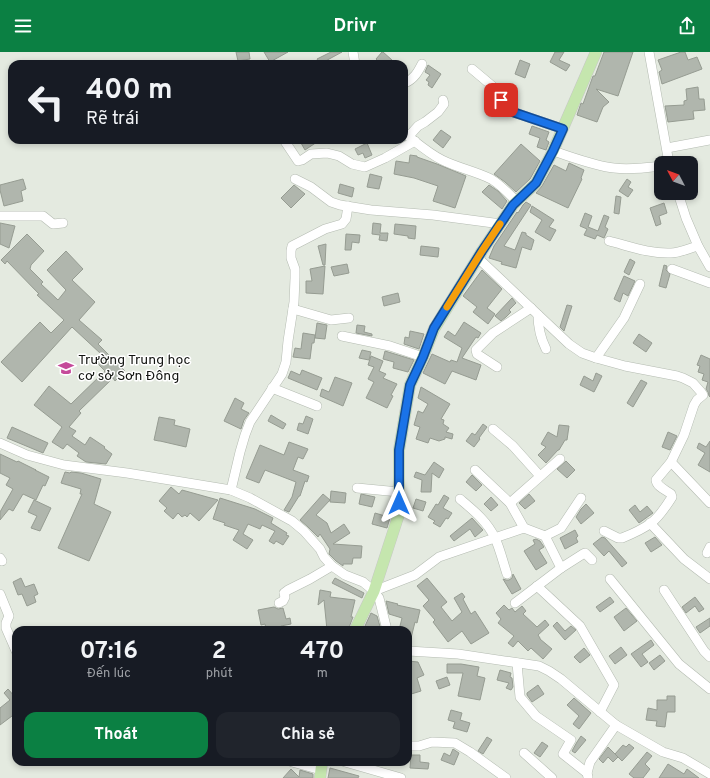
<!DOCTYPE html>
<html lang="vi">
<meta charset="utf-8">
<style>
:root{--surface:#171b24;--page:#20242c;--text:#f1f3f6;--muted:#9ea1a6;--accent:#0b8043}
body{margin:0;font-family:Overpass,sans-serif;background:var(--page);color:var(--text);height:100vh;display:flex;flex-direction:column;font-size:15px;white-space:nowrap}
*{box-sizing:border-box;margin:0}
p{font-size:13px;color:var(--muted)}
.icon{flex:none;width:22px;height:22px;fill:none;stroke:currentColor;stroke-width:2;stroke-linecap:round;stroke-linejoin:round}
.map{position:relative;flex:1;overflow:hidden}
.panel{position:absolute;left:12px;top:574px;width:400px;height:140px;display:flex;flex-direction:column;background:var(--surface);border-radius:12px;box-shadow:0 2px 6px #0003}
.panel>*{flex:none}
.hud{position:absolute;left:8px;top:8px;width:400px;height:84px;border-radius:12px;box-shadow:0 2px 6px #0003;background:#171b24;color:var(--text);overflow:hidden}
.needle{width:26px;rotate:311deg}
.tools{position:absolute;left:654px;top:104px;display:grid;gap:8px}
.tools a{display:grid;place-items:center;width:44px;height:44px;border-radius:8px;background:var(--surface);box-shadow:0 2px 6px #0003;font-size:20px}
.pin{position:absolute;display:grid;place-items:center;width:34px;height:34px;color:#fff;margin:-17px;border-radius:8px;box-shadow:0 2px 6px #0006}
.me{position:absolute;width:44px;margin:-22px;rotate:0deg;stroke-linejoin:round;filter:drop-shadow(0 0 3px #0008)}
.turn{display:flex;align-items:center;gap:14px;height:84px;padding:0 12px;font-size:18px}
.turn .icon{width:52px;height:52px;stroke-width:2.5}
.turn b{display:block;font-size:28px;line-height:34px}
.eta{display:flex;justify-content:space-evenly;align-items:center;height:68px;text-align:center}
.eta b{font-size:24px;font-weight:700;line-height:28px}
.cta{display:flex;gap:8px;margin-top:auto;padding:8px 12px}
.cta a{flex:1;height:46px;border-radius:12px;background:var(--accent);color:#fff;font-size:16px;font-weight:700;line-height:46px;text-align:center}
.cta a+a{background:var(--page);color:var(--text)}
header{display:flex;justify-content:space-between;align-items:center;height:52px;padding:0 12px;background:var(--accent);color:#fff;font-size:18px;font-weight:700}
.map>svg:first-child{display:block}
</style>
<header><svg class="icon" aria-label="menu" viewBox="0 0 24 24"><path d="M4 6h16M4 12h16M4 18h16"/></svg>Drivr<svg class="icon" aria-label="share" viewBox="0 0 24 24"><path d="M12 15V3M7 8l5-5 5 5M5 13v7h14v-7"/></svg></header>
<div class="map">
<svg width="710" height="726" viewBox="0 0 710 726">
<rect width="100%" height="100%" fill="#e4eae0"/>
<g fill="#b0b6ad" stroke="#969c92">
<path d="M236 0H249L250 7 238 9Z"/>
<path d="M264 0H288L270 10Z"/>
<path d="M331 0H342L320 12 317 7Z"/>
<path d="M382 0H383L392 8 389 12H377L379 10 376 7Z"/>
<path d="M555 0H564L559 8 570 13 566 19 550 10Z"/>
<path d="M604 0H633L618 44 596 37 609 50 603 55 597 70 577 63 581 51 583 52 593 24H595Z"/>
<path d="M681 0H685L688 8 697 5 702 17 662 32 659 20 662 18 658 8Z"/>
<path d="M520 8 530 12 525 26 515 22Z"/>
<path d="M428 13 441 22 432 36 428 33 429 30 426 28 430 23 425 20Z"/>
<path d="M698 35 699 47H704L705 58 693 59 694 67 668 70 665 54 684 53V49L687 48 686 37Z"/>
<path d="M532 74 549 80 546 88 549 90 546 98 537 95 540 86 529 82Z"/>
<path d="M441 78 451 85 443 96 433 88Z"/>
<path d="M306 88H320L305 98 301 91Z"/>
<path d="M367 91 372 103 365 106 363 101 358 103 355 97Z"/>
<path d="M521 92 540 109 530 127 516 140 505 130 494 122Z"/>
<path d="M410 103 417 104V105L437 112 466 124 455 156 433 149 438 134 414 126 394 122 396 109 409 111Z"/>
<path d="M569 111 584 118 581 126 582 127 568 156 536 141 542 134 554 113 566 119Z"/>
<path d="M370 122 382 125 379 137 367 135Z"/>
<path d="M23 127 26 137 21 139 23 149 4 154 0 138V133Z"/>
<path d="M627 127 631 130 628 135 633 138 628 145 619 139Z"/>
<path d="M340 132 354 136 352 145 338 141Z"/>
<path d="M294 133 305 142 291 156 281 146Z"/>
<path d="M489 133 498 139 507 149 502 157 482 140Z"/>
<path d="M616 144 621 145 619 162 614 161Z"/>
<path d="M526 150 531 153 504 194 515 198 522 180 526 181V183L534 188 531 198 522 195 516 216 501 212 502 210 489 206 494 194 517 160 518 161 523 153Z"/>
<path d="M664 151 667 161 659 164 661 172 656 174 650 156Z"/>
<path d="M532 154 554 168 549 175 556 178 550 189 535 180 542 168 530 160Z"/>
<path d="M585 161 592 164 588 175 598 179 604 163 609 165 605 175 608 177 604 186 597 183 595 187 584 183 587 177 580 174Z"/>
<path d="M0 171 15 174 9 196 0 192Z"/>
<path d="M373 171 381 172 380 181H388L387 189 379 188 380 183 372 182Z"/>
<path d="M395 172 416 174 415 187 408 186V184L394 182Z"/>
<path d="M27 182 44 199 31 213 30 217 43 230 41 232 58 248 66 238 47 218 66 199 83 217 72 228 95 250 79 268 102 288 98 292 125 319 115 329 113 326 79 359 81 361 69 375 76 379 72 384 85 393 90 385 105 395 104 396 112 402 106 412 86 410 77 404 79 401 67 392 63 397 52 390 62 375 34 353 49 334 71 352 105 319 95 309 101 302 72 275 22 330 1 310 40 270 51 281 64 268 37 243 39 242 7 209 5 212 1 208Z"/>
<path d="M346 182 360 183 359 191 352 190 351 198H345Z"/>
<path d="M326 192 325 213H323L318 194Z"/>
<path d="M421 194 439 196 438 205 420 203Z"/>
<path d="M630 207 635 210 629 223 624 220Z"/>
<path d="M347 212 349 221 334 224 331 215Z"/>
<path d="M664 213 667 214 666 218 670 222 666 236 659 234Z"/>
<path d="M325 214 323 242 306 241V229H312L310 217Z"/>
<path d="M482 218 502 237 487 256 495 262 488 272 473 260 477 255 463 244Z"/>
<path d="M624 224 635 229 628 244 623 241 620 250 614 247Z"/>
<path d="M398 241 400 250 384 254 382 245Z"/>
<path d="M512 246 516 251 509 258 511 260 506 265 501 269 495 264Z"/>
<path d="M567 253 572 254 564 279 560 275Z"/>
<path d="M464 270 481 281 478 286 476 285 462 306 481 313 476 328 452 319 445 332 423 321 432 302 450 310 451 308 457 310 462 296 444 285 448 279 455 284Z"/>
<path d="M317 271 327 273 325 287 315 286Z"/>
<path d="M357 273 365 274 364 280 372 282V284L356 281Z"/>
<path d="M410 279 424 282 419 297 404 292 405 285 409 286Z"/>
<path d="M303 281 315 283 314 291H312L310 307 293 305 295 296 301 297Z"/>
<path d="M639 282 652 291 646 300 633 291Z"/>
<path d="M362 298 371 300 369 308 359 306Z"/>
<path d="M385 299 414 308 408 320 393 316 394 310 383 307Z"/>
<path d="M701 303 710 307V345L709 344 708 340 706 337 708 330 702 328 704 322 698 320 700 314 697 313Z"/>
<path d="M371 304 383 309 379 319 386 322 383 326 397 332 391 343 393 344 387 356 366 346 374 330 368 327 374 315 368 313Z"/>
<path d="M302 318 322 326 317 338 288 326 291 319 300 323Z"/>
<path d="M596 321 602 324 594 340 580 333 584 324 593 329Z"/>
<path d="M335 325 352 331 343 354 320 344 322 337 329 340Z"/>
<path d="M641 328 647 331 633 355 627 351Z"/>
<path d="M421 335 450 352 441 367 444 368 443 372 449 376 446 380 453 382 452 387 445 385V387L439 389 430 386 428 391 416 387 420 375 414 373 418 359 423 361 428 352 418 346Z"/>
<path d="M235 346 244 351 241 357 249 361 244 368 241 377 224 369Z"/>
<path d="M271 363 286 372 283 377 268 369Z"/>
<path d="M306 364 313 367 308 382 297 378 299 371 303 372Z"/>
<path d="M159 365 175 368 174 373 190 377 186 395 160 389H159L154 388Z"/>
<path d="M483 372 487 375 479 386 480 387 474 395 466 389 472 381 475 383Z"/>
<path d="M559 373 569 374 567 388H565L559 398H558L546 411 538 403 546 395 541 392 548 380 557 385Z"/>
<path d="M12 375 48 391 43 401 7 386Z"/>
<path d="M668 380 677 384 670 398 662 395Z"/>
<path d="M710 389V420L698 413 705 401 697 396 699 391 706 395Z"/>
<path d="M289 390 308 397 303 407 298 405 293 418 309 424 307 430 305 429 300 444H299L289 460 284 458 292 445 296 430 265 418 259 431 246 426 260 393 284 403Z"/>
<path d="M0 402 17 410 18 409 36 418H35L49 425 45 434 43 433 36 448 23 442 13 459 9 457 0 468V460L13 437 6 433 10 426 0 421Z"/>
<path d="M566 409 575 418 567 426 557 417Z"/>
<path d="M434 410 444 417 439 426 432 421 431 440H421L422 428 414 425 416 420 425 423Z"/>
<path d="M65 420 70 421 71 420 81 421 101 427 94 452 111 460 89 509 58 496 82 442H80L81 437 61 431Z"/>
<path d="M472 423 482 433 476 439 466 430Z"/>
<path d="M171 435 179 442 182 438 218 448 199 469 190 461 187 465 185 463 182 465 178 461 173 467 164 459 167 456 159 449Z"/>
<path d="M331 439 346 441 345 451 330 450Z"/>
<path d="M323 442 330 448 316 463 327 471 331 481 344 472 350 481 333 492 362 494 361 506H353L352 512H343V514L336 509 329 502 330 497 320 482 318 485 308 475 300 468Z"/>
<path d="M361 442 375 445 372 455 359 452Z"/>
<path d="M529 442 535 449 525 457 519 451Z"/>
<path d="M444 443 449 446 443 456 452 461 448 467 446 466 440 475 433 471 435 469 428 465 436 452 438 453Z"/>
<path d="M491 445 498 453 491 459 484 452Z"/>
<path d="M220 446 255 457 273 466 271 471 287 481 286 483 289 484 283 493 276 489 274 492 269 489 275 479 262 473 260 477 248 472 243 482 253 488 247 497 233 488 239 478 224 473 225 471 213 467Z"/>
<path d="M416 447 426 450 423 459 413 456Z"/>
<path d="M34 448 51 456 40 479 31 476 37 464 28 460Z"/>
<path d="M586 452 594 461 581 472 576 465 581 457Z"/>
<path d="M635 453 640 460 647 454 653 461 639 471 629 458Z"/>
<path d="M386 458 392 459 387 476 372 472 375 461 385 464Z"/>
<path d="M472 466 483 478 475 485 470 477 454 489 450 484Z"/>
<path d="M575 478 578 484 576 486 578 490 565 497 560 486Z"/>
<path d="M602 485 605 486 627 511 622 515 609 499 604 504 593 492Z"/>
<path d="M655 485 662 493 651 500 645 491Z"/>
<path d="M536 487 540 489 544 495 539 498 547 511 536 518 524 499 535 492 533 488Z"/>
<path d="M513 522 521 537 512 542 503 527 506 528H509L512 526Z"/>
<path d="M21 526 25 535 34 532 38 542 34 544 36 550 27 554 22 542 18 543 13 530Z"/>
<path d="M335 526 364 541 362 546 332 531Z"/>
<path d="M427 526 447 550 441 555 452 569 462 560 454 546 462 541 465 545 463 547 471 562 475 559 489 581 471 592 462 579 448 590 433 570 435 568 423 554 429 548 417 534Z"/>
<path d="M320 538 331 540 330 545 355 548 351 565H353L348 578H327L324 548 318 553Z"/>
<path d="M610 545 614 550 600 560 596 555Z"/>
<path d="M695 545 704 557 699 560 695 554 686 561 682 555Z"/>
<path d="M386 549 398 552 397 553 420 558 417 571 415 570 410 590H408V578H399L402 566 389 562Z"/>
<path d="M504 553 509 558 512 556 515 560 522 554 526 559 523 562 537 575 545 568 549 573 538 583 540 586V587L552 597 543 607 531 596 528 599 518 589 513 595 508 591 514 584 498 571 501 567 496 561Z"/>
<path d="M274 555 278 557 283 556 286 567 290 566 291 572 281 574 282 578H275L274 575 266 577 265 572 261 573 258 558Z"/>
<path d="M626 556 637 569 624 579 614 565Z"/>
<path d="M371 561 377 564 381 578H374L365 574Z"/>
<path d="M710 566V574L700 581 696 575Z"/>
<path d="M557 570 565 579 571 574 576 578 565 588 553 574Z"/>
<path d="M651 588 654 593 642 602 648 610 641 615 631 602Z"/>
<path d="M621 595 627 603 615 612 609 604Z"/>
<path d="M584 596 590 603 580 611 574 605Z"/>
<path d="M660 603 665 609 654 618 649 611Z"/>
<path d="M408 609 418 610 424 623 417 626 421 639 408 643V635L411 634 408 625Z"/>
<path d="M447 612H461L479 615 477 624 485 626 480 648 458 644 463 621H447Z"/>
<path d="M500 618 511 621 510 625 512 626 513 635 511 638 506 636 509 631 497 628Z"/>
<path d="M447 625 450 633 439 637 436 629Z"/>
<path d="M538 633 544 642 532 650 527 643V641Z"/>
<path d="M8 637 15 645 16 644V661L0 673V656L10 648 4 641Z"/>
<path d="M667 644H675V660H667L665 675 656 674 657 669 646 668 648 656 657 658V648H667Z"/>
<path d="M574 646 591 661 579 677 573 672 579 664 567 653Z"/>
<path d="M451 658 462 661 460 668 470 671 467 680 453 676 455 670 448 668Z"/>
<path d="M581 684 586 688 575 701 572 699 577 690Z"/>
<path d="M487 685 492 688 483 702 478 699Z"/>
<path d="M542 690 548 694 540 705 534 701Z"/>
<path d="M629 692 634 696 622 709 615 702 623 693 626 695Z"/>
<path d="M608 695 618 705 613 710 608 705 603 711 599 707Z"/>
<path d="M453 697 459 701 454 713 441 708 444 701 450 704Z"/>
<path d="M647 700 652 704 645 712 650 717 643 726H634L629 722Z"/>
<path d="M411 703H420V710L429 711 428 717 410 716Z"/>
<path d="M668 712 684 722 687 717 699 726H659Z"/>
<path d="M330 716 359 724 358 726H328Z"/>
<path d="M291 717 299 725 300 718 313 722V726H283Z"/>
</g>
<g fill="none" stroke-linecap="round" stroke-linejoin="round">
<defs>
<g id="minor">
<path d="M353 0 355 12"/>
<path d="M649 0 669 111"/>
<path d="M472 17 497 38C502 44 500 50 504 57L563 77"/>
<path d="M404 30 405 31C414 27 418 20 422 12"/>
<path d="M404 81C416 90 428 101 442 108 458 116 475 119 491 127 501 133 509 142 517 150"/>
<path d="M409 84 418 74 425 70 438 60 444 52 443 48"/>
<path d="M284 88 298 109 302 108 311 102 327 101 339 104 352 112 365 115 385 106 415 89"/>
<path d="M667 96 710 88"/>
<path d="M553 99C572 105 595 114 614 116 630 118 645 116 661 114"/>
<path d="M295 127 311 135 331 150 340 153 371 158 433 163 501 172"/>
<path d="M678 141 686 166 698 194 710 215"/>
<path d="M0 164H43L53 172 63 171"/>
<path d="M609 189C629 194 650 202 671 201 679 201 690 196 698 194"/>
<path d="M478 206 569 292 582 301 596 306 625 314 677 324 683 326 693 331 701 340 703 343 697 348 694 353 684 383 671 410 656 428C657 435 666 438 671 442L672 445C667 453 659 465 651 471 643 477 632 482 622 486H618L604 479"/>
<path d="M672 217 710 231"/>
<path d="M293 257 331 268 349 266"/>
<path d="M538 263C538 276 540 285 546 297"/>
<path d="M342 284 390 294 423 305"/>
<path d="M596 306 624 266 640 232"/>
<path d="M497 315 477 302 476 298 493 281 531 256"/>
<path d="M272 336 317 354"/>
<path d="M493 377 513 394 540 424"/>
<path d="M0 391 27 403 64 413 127 421 231 438 250 446 292 469 304 479 320 497 324 505 332 514 345 523 363 530 374 539 379 546 387 578"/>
<path d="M671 410 710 451"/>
<path d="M475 418 510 451 524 476"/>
<path d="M357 436 399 440"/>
<path d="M231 438 240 400 245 383 250 370 282 322 286 310 288 289 294 250 295 226V217L291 206V199L292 194 325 177 342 172 346 167 348 154"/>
<path d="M460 447C473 458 487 469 495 486 500 497 503 510 507 522"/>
<path d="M510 451 560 407"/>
<path d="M650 471 684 507 710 527"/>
<path d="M545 484 561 476 581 446"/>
<path d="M707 501 710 495"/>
<path d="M0 506 2 509"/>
<path d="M610 527 679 612 710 637"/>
<path d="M537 534 580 574 614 633 600 660"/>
<path d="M664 538 704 599 710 605"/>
<path d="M374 539 415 523 439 505 524 476 545 484 561 516"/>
<path d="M0 542 9 564 6 571V576L16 599"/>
<path d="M279 551 283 549 285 545 284 541 288 538 310 527 332 514"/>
<path d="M515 551 561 516 583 502 585 501 592 508"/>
<path d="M408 599 458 602 539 614 549 619 561 627 616 673 663 700 683 706 710 722"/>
<path d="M517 611 520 645 536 664 571 688 563 702 587 721"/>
<path d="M408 694H419L432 690 455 691 470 700 506 726"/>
<path d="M524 701 552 726"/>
<path d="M292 710 321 718"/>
<path d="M345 710 401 726"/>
<path d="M588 725 587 721 590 710 616 673"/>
</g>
<g id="major">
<path d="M355 578 374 539 399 462V398L410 333 423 305 434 277 482 199 513 153 536 131 553 99 596 0"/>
<path d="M320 726 322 710"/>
</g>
</defs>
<use href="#minor" stroke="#b4bbb1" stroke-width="10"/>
<use href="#major" stroke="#c6c7c6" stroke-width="12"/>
<use href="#minor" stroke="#fff" stroke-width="9"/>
<use href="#major" stroke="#c5e6ae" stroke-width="11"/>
</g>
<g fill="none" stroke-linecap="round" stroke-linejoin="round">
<defs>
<path id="route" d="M399 451V398L410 333 423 305 434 276 482 199 513 153 536 131 553 99 563 77 504 57 501 53V48"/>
</defs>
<use href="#route" stroke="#114b97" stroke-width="10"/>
<use href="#route" stroke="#1a73e8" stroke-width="7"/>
<path stroke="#f59e0b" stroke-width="7" d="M447 255 482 199 500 172"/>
</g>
<defs>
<symbol id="school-bare" viewBox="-9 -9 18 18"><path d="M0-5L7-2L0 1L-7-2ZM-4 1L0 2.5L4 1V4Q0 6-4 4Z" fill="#c54a9a" stroke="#fff" stroke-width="2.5" paint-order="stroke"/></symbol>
</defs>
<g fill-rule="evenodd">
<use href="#school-bare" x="55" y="305" width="22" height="22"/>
</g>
<g text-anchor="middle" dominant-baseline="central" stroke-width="3" stroke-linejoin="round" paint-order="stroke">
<g font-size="14" fill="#121411" stroke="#fff" text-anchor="start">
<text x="78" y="308">Trường Trung học<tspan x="78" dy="16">cơ sở Sơn Đông</tspan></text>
</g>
</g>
</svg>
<div class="tools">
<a><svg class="needle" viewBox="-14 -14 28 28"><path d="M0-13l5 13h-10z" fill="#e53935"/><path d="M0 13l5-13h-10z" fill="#9ea1a6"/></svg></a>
</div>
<div class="pin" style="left:501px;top:48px;background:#d93025"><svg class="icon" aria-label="arrive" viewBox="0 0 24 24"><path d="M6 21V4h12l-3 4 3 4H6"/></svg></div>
<svg class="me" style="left:399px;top:451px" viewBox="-20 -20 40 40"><path d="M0-17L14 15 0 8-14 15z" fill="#1a73e8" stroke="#fff" stroke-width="4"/></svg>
<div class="hud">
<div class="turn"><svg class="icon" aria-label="left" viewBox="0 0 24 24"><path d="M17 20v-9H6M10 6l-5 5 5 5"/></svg><div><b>400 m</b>Rẽ trái</div></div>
</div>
<section class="panel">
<div class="eta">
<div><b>07:16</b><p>Đến lúc</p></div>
<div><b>2</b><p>phút</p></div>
<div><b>470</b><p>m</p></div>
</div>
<div class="cta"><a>Thoát</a><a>Chia sẻ</a></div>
</section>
</div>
